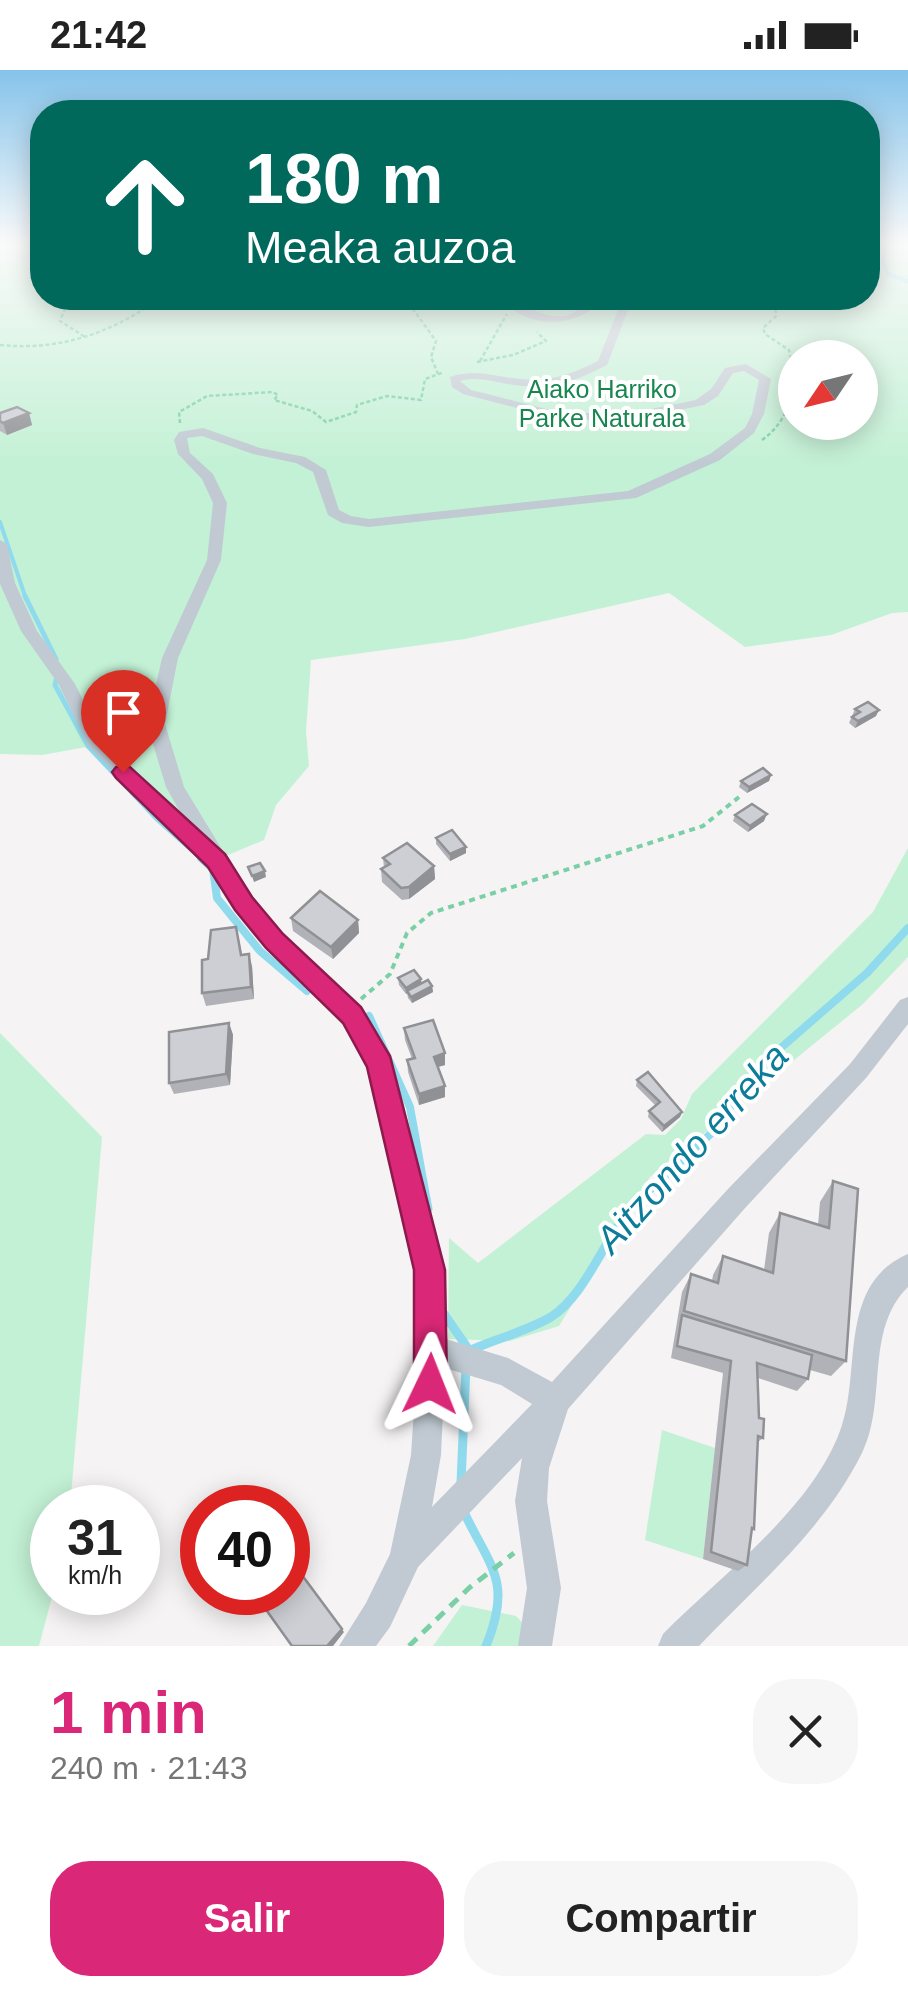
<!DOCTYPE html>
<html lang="es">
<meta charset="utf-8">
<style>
:root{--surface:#fff;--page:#f6f6f6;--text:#222;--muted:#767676;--accent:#db2777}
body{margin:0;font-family:Arial,sans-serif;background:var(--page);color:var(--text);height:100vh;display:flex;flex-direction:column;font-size:38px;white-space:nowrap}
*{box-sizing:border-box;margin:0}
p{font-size:32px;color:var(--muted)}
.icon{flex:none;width:55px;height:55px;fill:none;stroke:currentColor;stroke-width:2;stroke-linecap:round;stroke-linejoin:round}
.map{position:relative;height:1576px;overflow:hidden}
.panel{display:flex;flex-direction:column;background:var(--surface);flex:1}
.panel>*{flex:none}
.hud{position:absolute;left:30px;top:30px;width:850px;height:210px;border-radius:40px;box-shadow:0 5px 25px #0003;background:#00695c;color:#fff;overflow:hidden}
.needle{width:65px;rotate:235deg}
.tools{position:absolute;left:778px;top:270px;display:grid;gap:20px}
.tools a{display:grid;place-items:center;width:100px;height:100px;border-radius:50%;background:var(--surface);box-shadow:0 5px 25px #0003;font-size:50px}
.speed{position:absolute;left:30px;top:1415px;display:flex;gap:20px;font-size:50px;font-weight:700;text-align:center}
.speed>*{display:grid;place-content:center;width:130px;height:130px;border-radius:50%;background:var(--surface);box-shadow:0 5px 25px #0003;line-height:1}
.speed small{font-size:25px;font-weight:400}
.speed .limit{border:15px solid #d22;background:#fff;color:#111}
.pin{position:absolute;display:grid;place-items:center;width:85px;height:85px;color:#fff;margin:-102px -42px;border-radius:50% 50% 50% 0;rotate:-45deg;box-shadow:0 0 10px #0007}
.pin .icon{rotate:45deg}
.me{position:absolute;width:110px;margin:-55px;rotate:2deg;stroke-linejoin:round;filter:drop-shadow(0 0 8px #0008)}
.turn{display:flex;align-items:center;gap:35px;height:210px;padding:0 50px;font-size:45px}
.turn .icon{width:130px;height:130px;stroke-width:2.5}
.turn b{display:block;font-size:70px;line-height:85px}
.round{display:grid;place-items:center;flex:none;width:105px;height:105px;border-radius:40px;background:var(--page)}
.overview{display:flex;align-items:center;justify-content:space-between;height:170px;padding:0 50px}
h1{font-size:60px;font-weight:800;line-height:75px;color:var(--accent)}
.cta{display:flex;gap:20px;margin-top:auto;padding:20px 50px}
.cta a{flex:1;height:115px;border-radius:40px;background:var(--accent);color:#fff;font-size:40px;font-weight:800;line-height:115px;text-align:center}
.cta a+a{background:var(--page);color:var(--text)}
.status{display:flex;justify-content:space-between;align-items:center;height:70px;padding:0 50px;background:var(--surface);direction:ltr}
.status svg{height:28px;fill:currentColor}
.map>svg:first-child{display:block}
</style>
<div class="status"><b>21:42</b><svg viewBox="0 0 49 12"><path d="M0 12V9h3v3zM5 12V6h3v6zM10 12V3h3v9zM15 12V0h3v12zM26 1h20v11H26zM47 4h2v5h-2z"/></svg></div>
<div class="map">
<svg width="908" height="1576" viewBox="0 0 908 1576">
<rect width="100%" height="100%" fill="#f5f3f3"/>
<g fill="#c3f1d5" fill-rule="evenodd">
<path d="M0 173H42V228H868V173H908V542L892 543 831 565 745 577 669 523 465 569 311 590 306 661 309 696 276 735 264 770 216 790 97 675 42 685 0 684ZM795 288H860V352H795Z"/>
<path d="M908 778V887L863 934 650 1107 559 1256 510 1271 448 1269 449 1168 478 1193 646 1064 665 1065 681 1049 692 1024 873 842Z"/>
<path d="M0 963 102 1067 70 1437 52 1438 53 1523 39 1576H0Z"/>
<path d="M662 1360 715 1378 703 1489 645 1470Z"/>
<path d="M462 1535 516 1546 546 1576H433Z"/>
</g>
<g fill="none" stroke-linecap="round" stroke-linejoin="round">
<g stroke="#90daee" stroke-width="4">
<path d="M885 173 883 192 888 204 908 211"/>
<path d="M0 452 26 529"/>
</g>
<g stroke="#90daee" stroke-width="5">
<path d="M25 526 56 589"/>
<path d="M57 606 55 615 88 676 158 750 203 790"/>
</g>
<g stroke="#90daee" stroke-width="8">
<path d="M201 788 213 799 217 828 260 881 307 921"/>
<path d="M369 946 410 1037 427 1132"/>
<path d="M637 1132 717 1058 753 1002 867 903 908 858"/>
</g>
<g stroke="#90daee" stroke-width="9">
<path d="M426 1129 428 1139"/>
<path d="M442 1241 469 1280"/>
<path d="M471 1280C496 1269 527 1261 551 1247 589 1223 606 1160 640 1129"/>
<path d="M461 1413 466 1296"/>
<path d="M463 1440C490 1498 513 1510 486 1576"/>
</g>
<g stroke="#7ad0a6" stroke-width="2.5" stroke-dasharray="4 2.5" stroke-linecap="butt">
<path d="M81 228 67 234 60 251 85 267"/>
<path d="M405 228 436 271 431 287 438 304"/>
<path d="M483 228 494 237"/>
<path d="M0 275C60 281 112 263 160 228"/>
<path d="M480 291 507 244"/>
<path d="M477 292 513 285 546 271 537 262"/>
<path d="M180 353 179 342 207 326 273 322 278 325 274 330 312 341 326 352 356 342 357 335 387 326 421 330 425 309 444 302"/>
<path d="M762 370C792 349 797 314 789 280L765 264 763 258 776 246 775 228"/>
</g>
<path stroke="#7ad0a6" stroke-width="4" stroke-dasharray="6 5" stroke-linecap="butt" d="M361 929 390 904 407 863 431 843 703 756 739 727"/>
<path stroke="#7ad0a6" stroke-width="5" stroke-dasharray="11 8" stroke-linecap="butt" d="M409 1576 469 1518 514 1483"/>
<g fill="#c1cad2" fill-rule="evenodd">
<path d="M499 228C517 227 536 247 560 246 578 246 582 233 596 228 602 225 614 228 621 228L628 240 607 295C577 310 558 318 523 316 502 315 481 305 460 311L471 320 562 343H631L696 330 712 318 725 298 746 294 771 309 764 344 754 363 720 390 636 428 369 457 342 453 328 445 313 402 296 393 253 384 202 366 187 368 190 383 213 404 227 433 221 490 178 588 165 654 184 717 251 827 282 865 360 938 392 995 444 1200 446 1269 508 1288 552 1312 728 1119 850 994 900 930 908 927V954L866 1008 746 1137 568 1339 549 1398 547 1431 561 1518 552 1576H518L527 1518 515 1431 522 1388 418 1497 390 1557 376 1576H339L366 1533 390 1484 411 1385 418 1279 416 1200 369 997 344 952 266 877 237 839 204 782 193 781 88 675 59 615 21 561 0 514V470L7 474 15 513 37 561 75 614 104 672 184 749 166 717 147 654 162 588 207 490 213 433 202 409 178 384 174 370 179 362 203 358 260 378 305 387 326 400 339 440 351 446 369 449 628 421 710 384 745 358 752 344 759 310 744 301 733 303 718 326 704 335 631 350H562L463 324 452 317 450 307C478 298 493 307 521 309 551 312 572 304 598 291L618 240 614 233 603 231C572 259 529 260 499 228ZM445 1298 501 1315 532 1334 432 1437 441 1385Z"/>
<path d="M908 1184V1217C864 1260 888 1330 862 1383 823 1461 758 1514 699 1576H658L663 1564C721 1505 816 1436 842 1355 861 1299 838 1214 908 1184Z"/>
</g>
</g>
<g fill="#b0b2b7">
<path d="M0 343H29L32 355 7 365 0 361Z"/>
<path d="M855 639 876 646 855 658 849 653Z"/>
<path d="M771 705 769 711 747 723 739 717 741 711Z"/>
<path d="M735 745 764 751 748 762 733 751Z"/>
<path d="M436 768 466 783 450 791 436 774Z"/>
<path d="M383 788 434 796 435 809 409 829 402 830 382 812 381 799 384 798Z"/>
<path d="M291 848 358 850 359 863 333 889 293 861Z"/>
<path d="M239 869 242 885 252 896 254 929 206 936 202 923 208 889Z"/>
<path d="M398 908 432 916 433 922 412 933 408 928 407 923 406 924 399 915Z"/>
<path d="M229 953 233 965 230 1015 174 1024 169 1013Z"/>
<path d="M404 958 445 983V995L438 997 445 1016V1027L419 1035 408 1002 407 990 412 989 405 970Z"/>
<path d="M637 1010 682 1042 680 1047 662 1062 648 1047 649 1041 656 1036 636 1016Z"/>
<path d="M833 1111 846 1291 831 1306 810 1300 808 1309 797 1321 758 1308 759 1348 763 1368 758 1372 754 1459 751 1462 747 1495 738 1501 703 1489 723 1303 671 1288 682 1222 691 1204 712 1211 713 1205 723 1186 764 1200 769 1163 780 1143 818 1155 820 1132Z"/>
</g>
<g fill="#909195">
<path d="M29 343 32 355 7 365 3 353Z"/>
<path d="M879 640 876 646 855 658 858 651Z"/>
<path d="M771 705 769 711 747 723 749 717Z"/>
<path d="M767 744 764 751 748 762 750 756Z"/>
<path d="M466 777V783L450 791V784Z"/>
<path d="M434 796 435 809 409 829V817Z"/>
<path d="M265 801 266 807 254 812 252 806Z"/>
<path d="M358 850 359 863 333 889 331 877Z"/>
<path d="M249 884 252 896 254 929 251 917Z"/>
<path d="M421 909 422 915 406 924V918Z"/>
<path d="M432 916 433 922 412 933 411 927Z"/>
<path d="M229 953 233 965 230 1015 226 1004Z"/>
<path d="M445 983V995L434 998V987Z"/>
<path d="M445 1016V1027L419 1035V1024Z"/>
<path d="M682 1042 680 1047 662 1062 664 1056Z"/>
<path d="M296 1497 344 1562 333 1576H327Z"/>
</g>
<g fill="#cdcfd5" stroke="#909195" stroke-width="2.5">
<path d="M17 337 29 343 3 353 0 351V343Z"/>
<path d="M868 632 879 640 858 651 852 647 860 642 855 639Z"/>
<path d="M763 698 771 705 749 717 741 711Z"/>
<path d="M752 734 767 744 750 756 735 745Z"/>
<path d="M452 760 466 777 450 784 436 768Z"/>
<path d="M407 773 434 796 409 817 401 818 381 799 390 794 383 788Z"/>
<path d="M260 793 265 801 252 806 248 797Z"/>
<path d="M320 821 358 850 331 877 291 848Z"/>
<path d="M236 857 241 885 249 884 251 917 202 923V890L208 889 211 860Z"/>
<path d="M414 900 421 909 406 918 398 908Z"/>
<path d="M428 910 432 916 411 927 407 921Z"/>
<path d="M433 950 445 983 434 987 445 1016 419 1024 407 990 415 988 404 958Z"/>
<path d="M229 953 226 1004 169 1013V962Z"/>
<path d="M648 1002 682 1042 664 1056 649 1041 660 1032 637 1010Z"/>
<path d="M833 1111 858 1119 846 1291 684 1241 691 1204 718 1213 723 1186 773 1203 780 1143 829 1158Z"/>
<path d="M682 1245 812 1285 808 1309 757 1293 759 1348 764 1349 763 1368 758 1366 754 1459 752 1458 747 1495 711 1482 731 1291 677 1276Z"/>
<path d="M296 1497 342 1559 327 1576H292L262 1534 273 1522H288V1506Z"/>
</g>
<linearGradient id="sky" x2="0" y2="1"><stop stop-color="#85c3ea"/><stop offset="0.44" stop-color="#fafafa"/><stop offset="1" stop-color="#fafafa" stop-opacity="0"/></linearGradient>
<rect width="908" height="394" fill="url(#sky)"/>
<path fill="#db2777" stroke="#8e194d" stroke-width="2.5" d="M123 695 130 697 225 784 252 827 283 864 361 937 390 986 445 1200 447 1314 442 1326 430 1331 418 1326 414 1314V1200L367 997 343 953 266 878 235 840 208 797 116 708 112 702 116 697Z"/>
<g text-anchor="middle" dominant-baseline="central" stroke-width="8" stroke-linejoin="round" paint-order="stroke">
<g font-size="25" fill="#17864f" stroke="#fff">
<text x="602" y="319">Aiako Harriko<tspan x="602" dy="29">Parke Naturala</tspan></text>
</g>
<g font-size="38" font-style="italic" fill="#0c7c9b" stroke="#fff">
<text transform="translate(692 1078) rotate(-48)">Aitzondo erreka</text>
</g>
</g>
</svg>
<div class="tools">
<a><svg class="needle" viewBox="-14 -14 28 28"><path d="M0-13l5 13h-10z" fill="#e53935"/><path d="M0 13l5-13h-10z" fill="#767676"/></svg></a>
</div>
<div class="speed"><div>31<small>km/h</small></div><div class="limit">40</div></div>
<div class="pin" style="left:123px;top:702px;background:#d93025"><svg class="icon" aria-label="arrive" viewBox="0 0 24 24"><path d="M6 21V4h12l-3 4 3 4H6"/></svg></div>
<svg class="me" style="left:430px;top:1314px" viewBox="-20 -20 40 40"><path d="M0-17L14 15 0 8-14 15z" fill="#db2777" stroke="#fff" stroke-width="4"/></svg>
<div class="hud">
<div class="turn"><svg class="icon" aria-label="ahead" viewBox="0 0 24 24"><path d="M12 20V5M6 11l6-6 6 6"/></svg><div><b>180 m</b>Meaka auzoa</div></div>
</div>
</div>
<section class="panel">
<div class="overview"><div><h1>1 min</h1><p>240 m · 21:43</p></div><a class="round"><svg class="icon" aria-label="close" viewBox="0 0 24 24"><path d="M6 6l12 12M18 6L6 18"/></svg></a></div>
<div class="cta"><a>Salir</a><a>Compartir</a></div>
</section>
